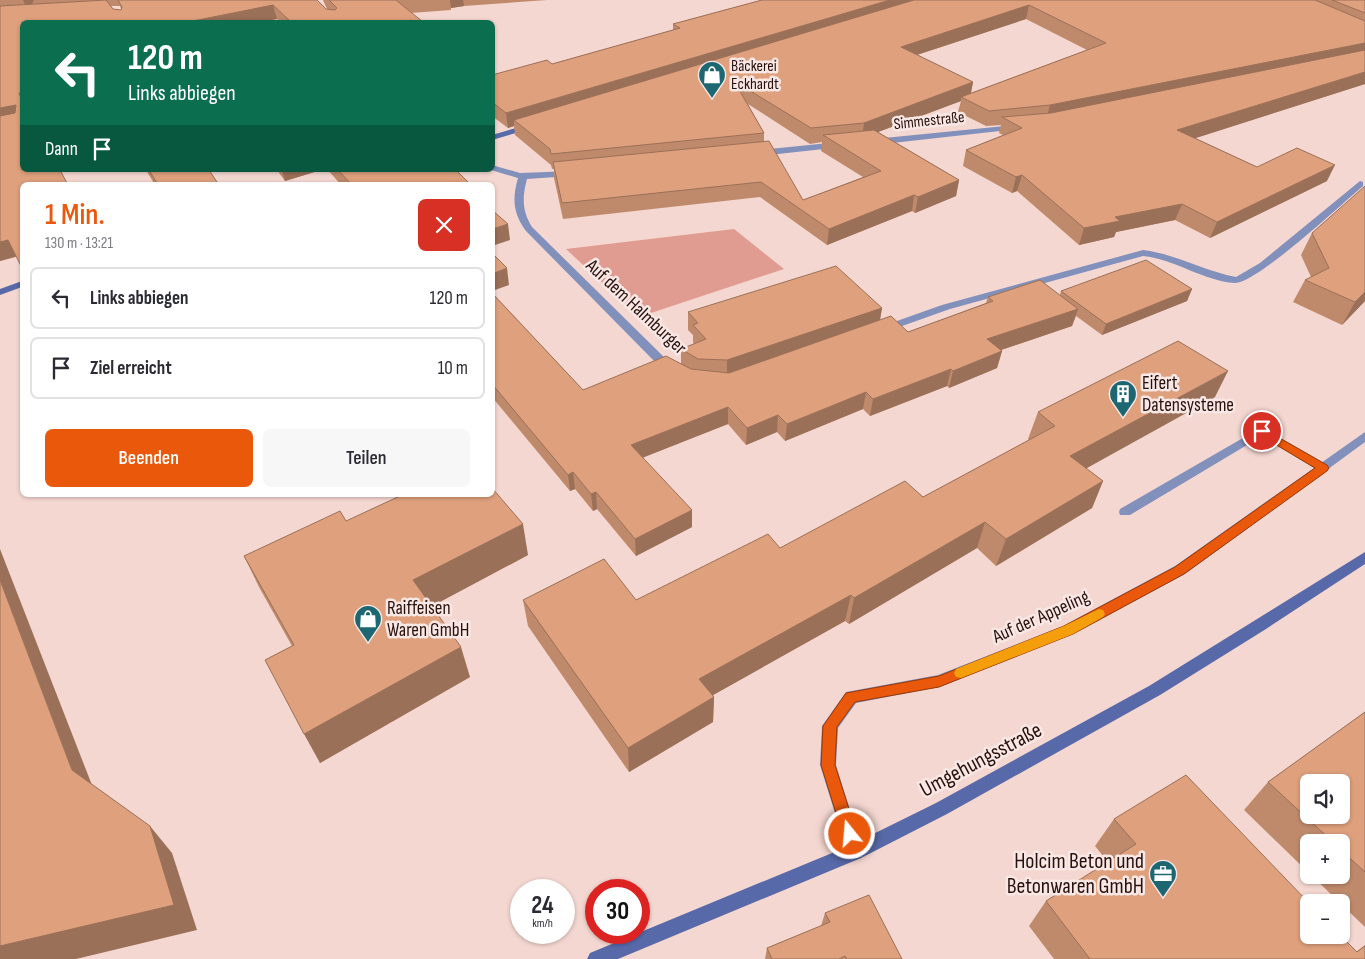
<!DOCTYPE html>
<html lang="de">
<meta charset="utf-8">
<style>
:root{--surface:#fff;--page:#f7f7f7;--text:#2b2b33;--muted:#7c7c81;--line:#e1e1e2;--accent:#ea580c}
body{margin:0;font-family:"Sofia Sans Condensed",sans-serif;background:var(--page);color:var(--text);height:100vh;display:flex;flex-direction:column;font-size:19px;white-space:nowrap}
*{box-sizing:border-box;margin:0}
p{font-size:16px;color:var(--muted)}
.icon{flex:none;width:28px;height:28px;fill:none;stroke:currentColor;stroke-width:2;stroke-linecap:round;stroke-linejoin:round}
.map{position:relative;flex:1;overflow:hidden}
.sheet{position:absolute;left:20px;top:182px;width:475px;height:315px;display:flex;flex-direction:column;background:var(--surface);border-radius:8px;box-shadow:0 1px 4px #0004}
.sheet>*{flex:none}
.hud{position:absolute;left:20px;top:20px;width:475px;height:152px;border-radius:8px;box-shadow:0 1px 4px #0004;background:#0b6e4f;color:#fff;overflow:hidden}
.fabs{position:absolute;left:1300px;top:774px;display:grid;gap:10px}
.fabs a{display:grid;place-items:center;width:50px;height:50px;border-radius:8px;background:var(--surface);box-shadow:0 1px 4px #0004;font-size:25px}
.speed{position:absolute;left:510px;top:879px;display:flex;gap:10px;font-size:25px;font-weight:700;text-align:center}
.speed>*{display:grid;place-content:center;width:65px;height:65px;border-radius:50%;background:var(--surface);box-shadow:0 1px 4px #0004;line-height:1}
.speed small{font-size:12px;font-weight:400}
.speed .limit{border:8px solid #d22;background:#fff;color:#111}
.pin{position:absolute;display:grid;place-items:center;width:42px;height:42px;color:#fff;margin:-21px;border:2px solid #fff;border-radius:50%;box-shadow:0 1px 5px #0007}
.me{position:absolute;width:55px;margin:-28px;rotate:343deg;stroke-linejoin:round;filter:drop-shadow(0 0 4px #0008)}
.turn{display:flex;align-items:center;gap:18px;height:105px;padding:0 25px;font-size:22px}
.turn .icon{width:65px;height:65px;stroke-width:2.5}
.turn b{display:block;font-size:35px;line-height:42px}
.then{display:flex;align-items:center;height:48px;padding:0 25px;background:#0003;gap:10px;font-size:19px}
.round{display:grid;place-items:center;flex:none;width:52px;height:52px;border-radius:8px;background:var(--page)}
.head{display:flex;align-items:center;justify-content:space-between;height:85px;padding:0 25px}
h1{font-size:30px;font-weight:600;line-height:38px;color:var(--accent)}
.action{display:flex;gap:10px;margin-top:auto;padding:10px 25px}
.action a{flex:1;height:58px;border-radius:8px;background:var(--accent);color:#fff;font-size:20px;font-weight:600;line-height:58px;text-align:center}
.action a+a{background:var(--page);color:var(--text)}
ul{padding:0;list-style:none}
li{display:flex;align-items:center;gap:15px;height:62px;margin:0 10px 8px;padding:0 15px;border:2px solid var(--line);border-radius:8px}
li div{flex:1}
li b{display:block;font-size:19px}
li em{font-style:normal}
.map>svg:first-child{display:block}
</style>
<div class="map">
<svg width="1365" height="959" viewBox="0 0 1365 959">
<rect width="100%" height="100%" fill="#f5d7d1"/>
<path fill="#e09c90" d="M734 229 784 269 639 317 566 249Z"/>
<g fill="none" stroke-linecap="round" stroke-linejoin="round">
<path fill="#8290bc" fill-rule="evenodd" d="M1262 427 1327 465 1329 468 1327 471H1319L1262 436 1130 515H1120L1119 512 1120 509Z"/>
<g fill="#8290bc" fill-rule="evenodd">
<path d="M1015 125 1019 127 1018 129 874 145 870 142 874 139Z"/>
<path d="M839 142 843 145 842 147 759 156 755 153 759 150Z"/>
<path d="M492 165 520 173 573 171V175L570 176 527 179C522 197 522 211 532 227L667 360 678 368 676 371H668L659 366 526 231C513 213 512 199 518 178L491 170Z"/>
<path d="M1360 181 1363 182V186C1343 203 1256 284 1235 283 1203 281 1175 259 1143 256L950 309 888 331H880L879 329 880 327 942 305 1143 250C1176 254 1204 271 1236 277L1260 263Z"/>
<path d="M1365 432V442L1185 574 1073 634 939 687 856 703 838 728 836 765 863 852 861 858 855 860 849 858 820 765 822 726 846 692 938 675 1063 626 1175 566Z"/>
</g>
<g fill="#5769a8" fill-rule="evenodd">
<path d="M530 124H533V128L492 140V135Z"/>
<path d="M22 281V287L0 295V289Z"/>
<path d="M1365 552V564L1266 629 1160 695 947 814 861 858 618 959H587L590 953 849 846 936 803 1149 686Z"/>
</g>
</g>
<g fill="#bf8a6c" fill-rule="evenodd">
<path d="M0 0H317L326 9 328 10 326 7 323 0H547L464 6 451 8V10L411 13 423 22H280L277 19 261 22H22L16 257 0 261ZM111 6H120L121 9V10L113 9Z"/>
<path d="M762 0H1365V84L1195 138 1257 167 1327 181 1210 238 1175 220 1116 232 1114 237 1079 245 1017 191 1012 193 963 166 966 150 1003 135 999 133 1001 125 986 126 958 112 961 101 878 132 959 180 956 196 915 213 912 211 827 245 760 197 563 219 554 178V169H552L551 165 515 135 514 126 508 128 492 116V75L552 64 673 30V24ZM1026 19 1087 50 971 93 973 82 917 55ZM748 104 810 144 822 142 821 151 863 177 803 200 764 141V133Z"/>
<path d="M146 170H209L219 185H155Z"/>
<path d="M277 170H321L285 181Z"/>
<path d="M328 170H456L469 185H341Z"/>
<path d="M1312 233 1365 301 1342 325 1293 302 1305 280 1311 277 1301 255Z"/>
<path d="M1192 289 1187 301 1102 335 1076 316 1072 326 1001 350 1002 351 997 368 949 388 947 386 870 416 863 409 785 441 777 432 746 445 728 424 643 457 692 527 636 556 597 509 593 511 575 489 570 491 492 397V293L583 390 681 364V349L694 344 693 342V335L688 330V312L882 308 880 320 908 332 986 303 988 297 1060 295 1061 291Z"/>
<path d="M1215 397 1086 468 1103 481 1092 508 996 566 977 548 849 624 845 621 713 695 714 697 713 722 629 772 528 626 523 600H636L780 548 923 497 1029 440 1028 439 1038 412Z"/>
<path d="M346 521 528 555 432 606 470 677 320 763 292 646 259 587 244 556Z"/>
<path d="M1365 712V927L1341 904V902H1339L1311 875H1341V842H1309V873L1244 810 1268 782Z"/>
<path d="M1114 819 1356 952 1365 945V959H1054L1029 926 1046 901 1108 862 1095 846Z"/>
<path d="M825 913 902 959H765L767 948 821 926Z"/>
</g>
<g fill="#9b7058">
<path d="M23 0H34L28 11Z"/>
<path d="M450 0H463L464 6 451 8Z"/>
<path d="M890 0H934L514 120V126L508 128 506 113Z"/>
<path d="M273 5 277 19 261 22H188Z"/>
<path d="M1029 5 1026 19 898 61 901 47Z"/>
<path d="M1365 43V56L1046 120 1050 105Z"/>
<path d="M1365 72V84L1171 146 1177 130Z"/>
<path d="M973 82 970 97H961V101L862 138 864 123Z"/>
<path d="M19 93H22V100Z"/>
<path d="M16 105 22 119 0 125V108Z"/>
<path d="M1335 165 1327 181 1210 238 1217 222Z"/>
<path d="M282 170H321L285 181Z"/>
<path d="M1022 175 1017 191 1012 193 1016 177Z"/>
<path d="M959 180 956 196 915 213 918 197Z"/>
<path d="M914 195 912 211 827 245 829 229Z"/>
<path d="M1182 204 1175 220 1116 232 1114 237 1079 245 1084 228 1115 217Z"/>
<path d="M508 224 510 240 492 246V229Z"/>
<path d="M8 240 17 256 0 261V242Z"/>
<path d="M507 268 509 285 492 291V274Z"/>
<path d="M1192 289 1187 301 1102 335 1106 324Z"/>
<path d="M1365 292V301L1342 325 1355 302Z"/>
<path d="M882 308 879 325 727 378V360Z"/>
<path d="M1078 309 1072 326 983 356 987 339Z"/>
<path d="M1002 351 997 368 949 388 953 371Z"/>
<path d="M951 369 947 386 870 416 873 399Z"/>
<path d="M1228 371 1215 397 1060 483 1070 456Z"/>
<path d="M866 392 863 409 785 441 787 424Z"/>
<path d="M728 407V424L632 462 631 445Z"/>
<path d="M778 415 777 432 746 445 747 428Z"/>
<path d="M573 472 575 489 570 491 568 475Z"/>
<path d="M1103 481 1092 508 996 566 1006 539Z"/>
<path d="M596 492 597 509 593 511 591 494Z"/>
<path d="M692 510V527L636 556 635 539Z"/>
<path d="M985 522 977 548 849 624 854 598Z"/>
<path d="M523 524 528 555 423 611 413 580Z"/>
<path d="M0 549 97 798 72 770 0 580Z"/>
<path d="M851 595 845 621 699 703V679Z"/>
<path d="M461 647 470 677 320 763 304 734Z"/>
<path d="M714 697 713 722 629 772 628 748Z"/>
<path d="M150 826 172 853 197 930 76 959H0V946Z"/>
</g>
<g fill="#dea07d" stroke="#9b7058" fill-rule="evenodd">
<path d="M106 0 113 9 121 10 122 7 118 0H317L326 9 335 10 337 8 329 0H396L423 22H291L273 5 188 22H22V93H19L22 100V170H60L68 185H22V268L8 240 0 242V116L15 113 16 105 0 108V6Z"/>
<path d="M762 0H890L506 113 492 102V75L547 60 552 64 680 28 673 24Z"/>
<path d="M914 0H1315L1365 21V43L1050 105 989 111 961 97 1106 43 1029 5 901 47 973 82 864 123 811 128 734 81 764 133 551 154 550 149 514 120Z"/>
<path d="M1332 0H1365V13Z"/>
<path d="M1365 50V72L1177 130 1257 167 1297 148 1335 165 1217 222 1182 204 1115 217 1120 221 1084 228 1022 175 1016 177 966 150 1022 128 1002 117 1051 113Z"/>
<path d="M874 130 959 180 918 197 914 195 829 229 761 182 562 203 553 162 769 141 803 200 881 171 823 135Z"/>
<path d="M149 170H209L219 185H158Z"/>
<path d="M338 170 355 171 358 170H456L468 182 464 184 465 185H352Z"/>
<path d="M1365 186V292L1355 302 1305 280 1329 268 1312 233Z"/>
<path d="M492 210 508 224 492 229Z"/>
<path d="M492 253 507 268 492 274Z"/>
<path d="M1146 260 1192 289 1106 324 1061 291Z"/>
<path d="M836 266 882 308 727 360 698 359 681 349 706 339 693 325 698 323 688 312Z"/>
<path d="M1040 280 1078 309 987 339 1002 351 953 371 951 369 873 399 866 392 787 424 778 415 747 428 728 407 631 445 692 510 635 539 596 492 591 494 573 472 568 475 492 384V293L583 390 666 356 691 369 729 373 891 316 908 332 993 301 988 297Z"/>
<path d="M1178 341 1228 371 1070 456 1103 481 1006 539 985 522 854 598 851 595 699 679 714 697 628 748 523 600 604 559 636 600 768 534 780 548 905 481 923 497 1055 426 1038 412Z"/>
<path d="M492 488 523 524 413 580 461 647 304 734 265 660 294 645 244 556 340 511 346 521 402 495H492Z"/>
<path d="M0 580 72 770 150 826 174 905 0 946Z"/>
<path d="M1365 712V872L1341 850V842H1333L1268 782ZM1309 782H1341V815H1309Z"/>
<path d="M1186 775 1309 903V935H1340L1357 952 1365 946V959H1090L1046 901 1136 844 1114 819Z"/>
<path d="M869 895 902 959H847L845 956 839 959H772L767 948 830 922 825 913Z"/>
</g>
<path fill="#ea580c" stroke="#983908" d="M1262 428 1327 465 1329 468 1327 471 1184 574 1073 634 939 687 855 702 837 727 835 765 857 834 855 839 850 842 844 839 821 765 823 726 846 693 939 676 1064 626 1175 567 1315 468 1258 434 1256 431Z"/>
<path fill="#f59e0b" d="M1099 609 1103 610 1105 614 1103 617 1073 634 961 678 956 677 954 673 956 669 1064 626Z"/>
<defs>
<symbol id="shop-pin" viewBox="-11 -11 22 30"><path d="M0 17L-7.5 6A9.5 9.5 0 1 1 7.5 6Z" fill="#1d6773" stroke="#f8e8e5"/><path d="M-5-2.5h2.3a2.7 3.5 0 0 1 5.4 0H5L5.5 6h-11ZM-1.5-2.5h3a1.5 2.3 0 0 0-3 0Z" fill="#fff"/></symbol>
<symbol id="building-pin" viewBox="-11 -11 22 30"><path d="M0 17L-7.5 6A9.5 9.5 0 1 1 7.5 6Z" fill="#1d6773" stroke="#f8e8e5"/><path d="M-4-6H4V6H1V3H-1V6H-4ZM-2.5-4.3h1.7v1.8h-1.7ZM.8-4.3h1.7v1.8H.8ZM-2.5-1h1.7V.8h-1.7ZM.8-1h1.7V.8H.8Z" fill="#fff"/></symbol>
<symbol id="office-pin" viewBox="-11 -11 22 30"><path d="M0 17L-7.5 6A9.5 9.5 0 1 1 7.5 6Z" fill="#1d6773" stroke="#f8e8e5"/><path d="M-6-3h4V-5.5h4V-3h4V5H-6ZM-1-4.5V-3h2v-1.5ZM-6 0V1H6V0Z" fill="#fff"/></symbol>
</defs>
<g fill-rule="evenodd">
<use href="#shop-pin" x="696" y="59" width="32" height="43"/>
<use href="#building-pin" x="1107" y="378" width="32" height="43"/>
<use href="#shop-pin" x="352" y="603" width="32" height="43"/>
<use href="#office-pin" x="1147" y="858" width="32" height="43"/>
</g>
<g text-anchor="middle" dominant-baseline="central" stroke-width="5" stroke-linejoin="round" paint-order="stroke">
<g font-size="16" fill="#29100c" stroke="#f8e8e5" text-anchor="start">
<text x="731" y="66">Bäckerei<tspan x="731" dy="18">Eckhardt</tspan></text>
</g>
<g font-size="16" fill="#29100c" stroke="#f8e8e5">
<text transform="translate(929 121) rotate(-6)">Simmestraße</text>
</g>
<g font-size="19" fill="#29100c" stroke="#f8e8e5">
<text transform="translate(636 307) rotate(43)">Auf dem Halmburger</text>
<text transform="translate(1041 617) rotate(-24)">Auf der Appeling</text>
</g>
<g font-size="19" fill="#29100c" stroke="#f8e8e5" text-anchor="start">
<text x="1142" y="383">Eifert<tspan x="1142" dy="22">Datensysteme</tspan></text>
<text x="387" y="608">Raiffeisen<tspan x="387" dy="22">Waren GmbH</tspan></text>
</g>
<g font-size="22" fill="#29100c" stroke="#f8e8e5">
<text transform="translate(981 760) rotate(-28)">Umgehungsstraße</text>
</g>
<g font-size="22" fill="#29100c" stroke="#f8e8e5" text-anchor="end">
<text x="1144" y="861">Holcim Beton und<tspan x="1144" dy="25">Betonwaren GmbH</tspan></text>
</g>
</g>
</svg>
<div class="fabs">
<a><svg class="icon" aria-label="sound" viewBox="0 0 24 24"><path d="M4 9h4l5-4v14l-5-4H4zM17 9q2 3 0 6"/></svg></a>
<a>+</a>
<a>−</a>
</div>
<div class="speed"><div>24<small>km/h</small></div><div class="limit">30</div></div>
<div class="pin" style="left:1262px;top:431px;background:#d93025"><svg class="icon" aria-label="arrive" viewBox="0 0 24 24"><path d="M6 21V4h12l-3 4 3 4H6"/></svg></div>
<svg class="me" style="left:850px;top:834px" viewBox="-20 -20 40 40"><circle r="17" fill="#ea580c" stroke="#fff" stroke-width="3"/><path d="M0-11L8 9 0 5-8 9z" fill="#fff"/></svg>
<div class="hud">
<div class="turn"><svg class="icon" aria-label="left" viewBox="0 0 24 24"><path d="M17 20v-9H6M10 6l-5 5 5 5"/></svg><div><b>120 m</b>Links abbiegen</div></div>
<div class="then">Dann<svg class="icon" aria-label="arrive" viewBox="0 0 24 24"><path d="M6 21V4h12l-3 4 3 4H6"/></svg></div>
</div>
<section class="sheet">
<div class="head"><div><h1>1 Min.</h1><p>130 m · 13:21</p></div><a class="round" style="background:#d93025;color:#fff"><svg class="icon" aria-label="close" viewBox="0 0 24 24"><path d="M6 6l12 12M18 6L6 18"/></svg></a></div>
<ul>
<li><svg class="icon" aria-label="left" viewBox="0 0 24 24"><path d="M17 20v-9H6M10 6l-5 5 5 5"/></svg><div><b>Links abbiegen</b></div><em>120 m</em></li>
<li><svg class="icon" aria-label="arrive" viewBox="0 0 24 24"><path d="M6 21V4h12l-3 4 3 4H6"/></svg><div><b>Ziel erreicht</b></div><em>10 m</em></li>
</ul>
<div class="action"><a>Beenden</a><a>Teilen</a></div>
</section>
</div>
